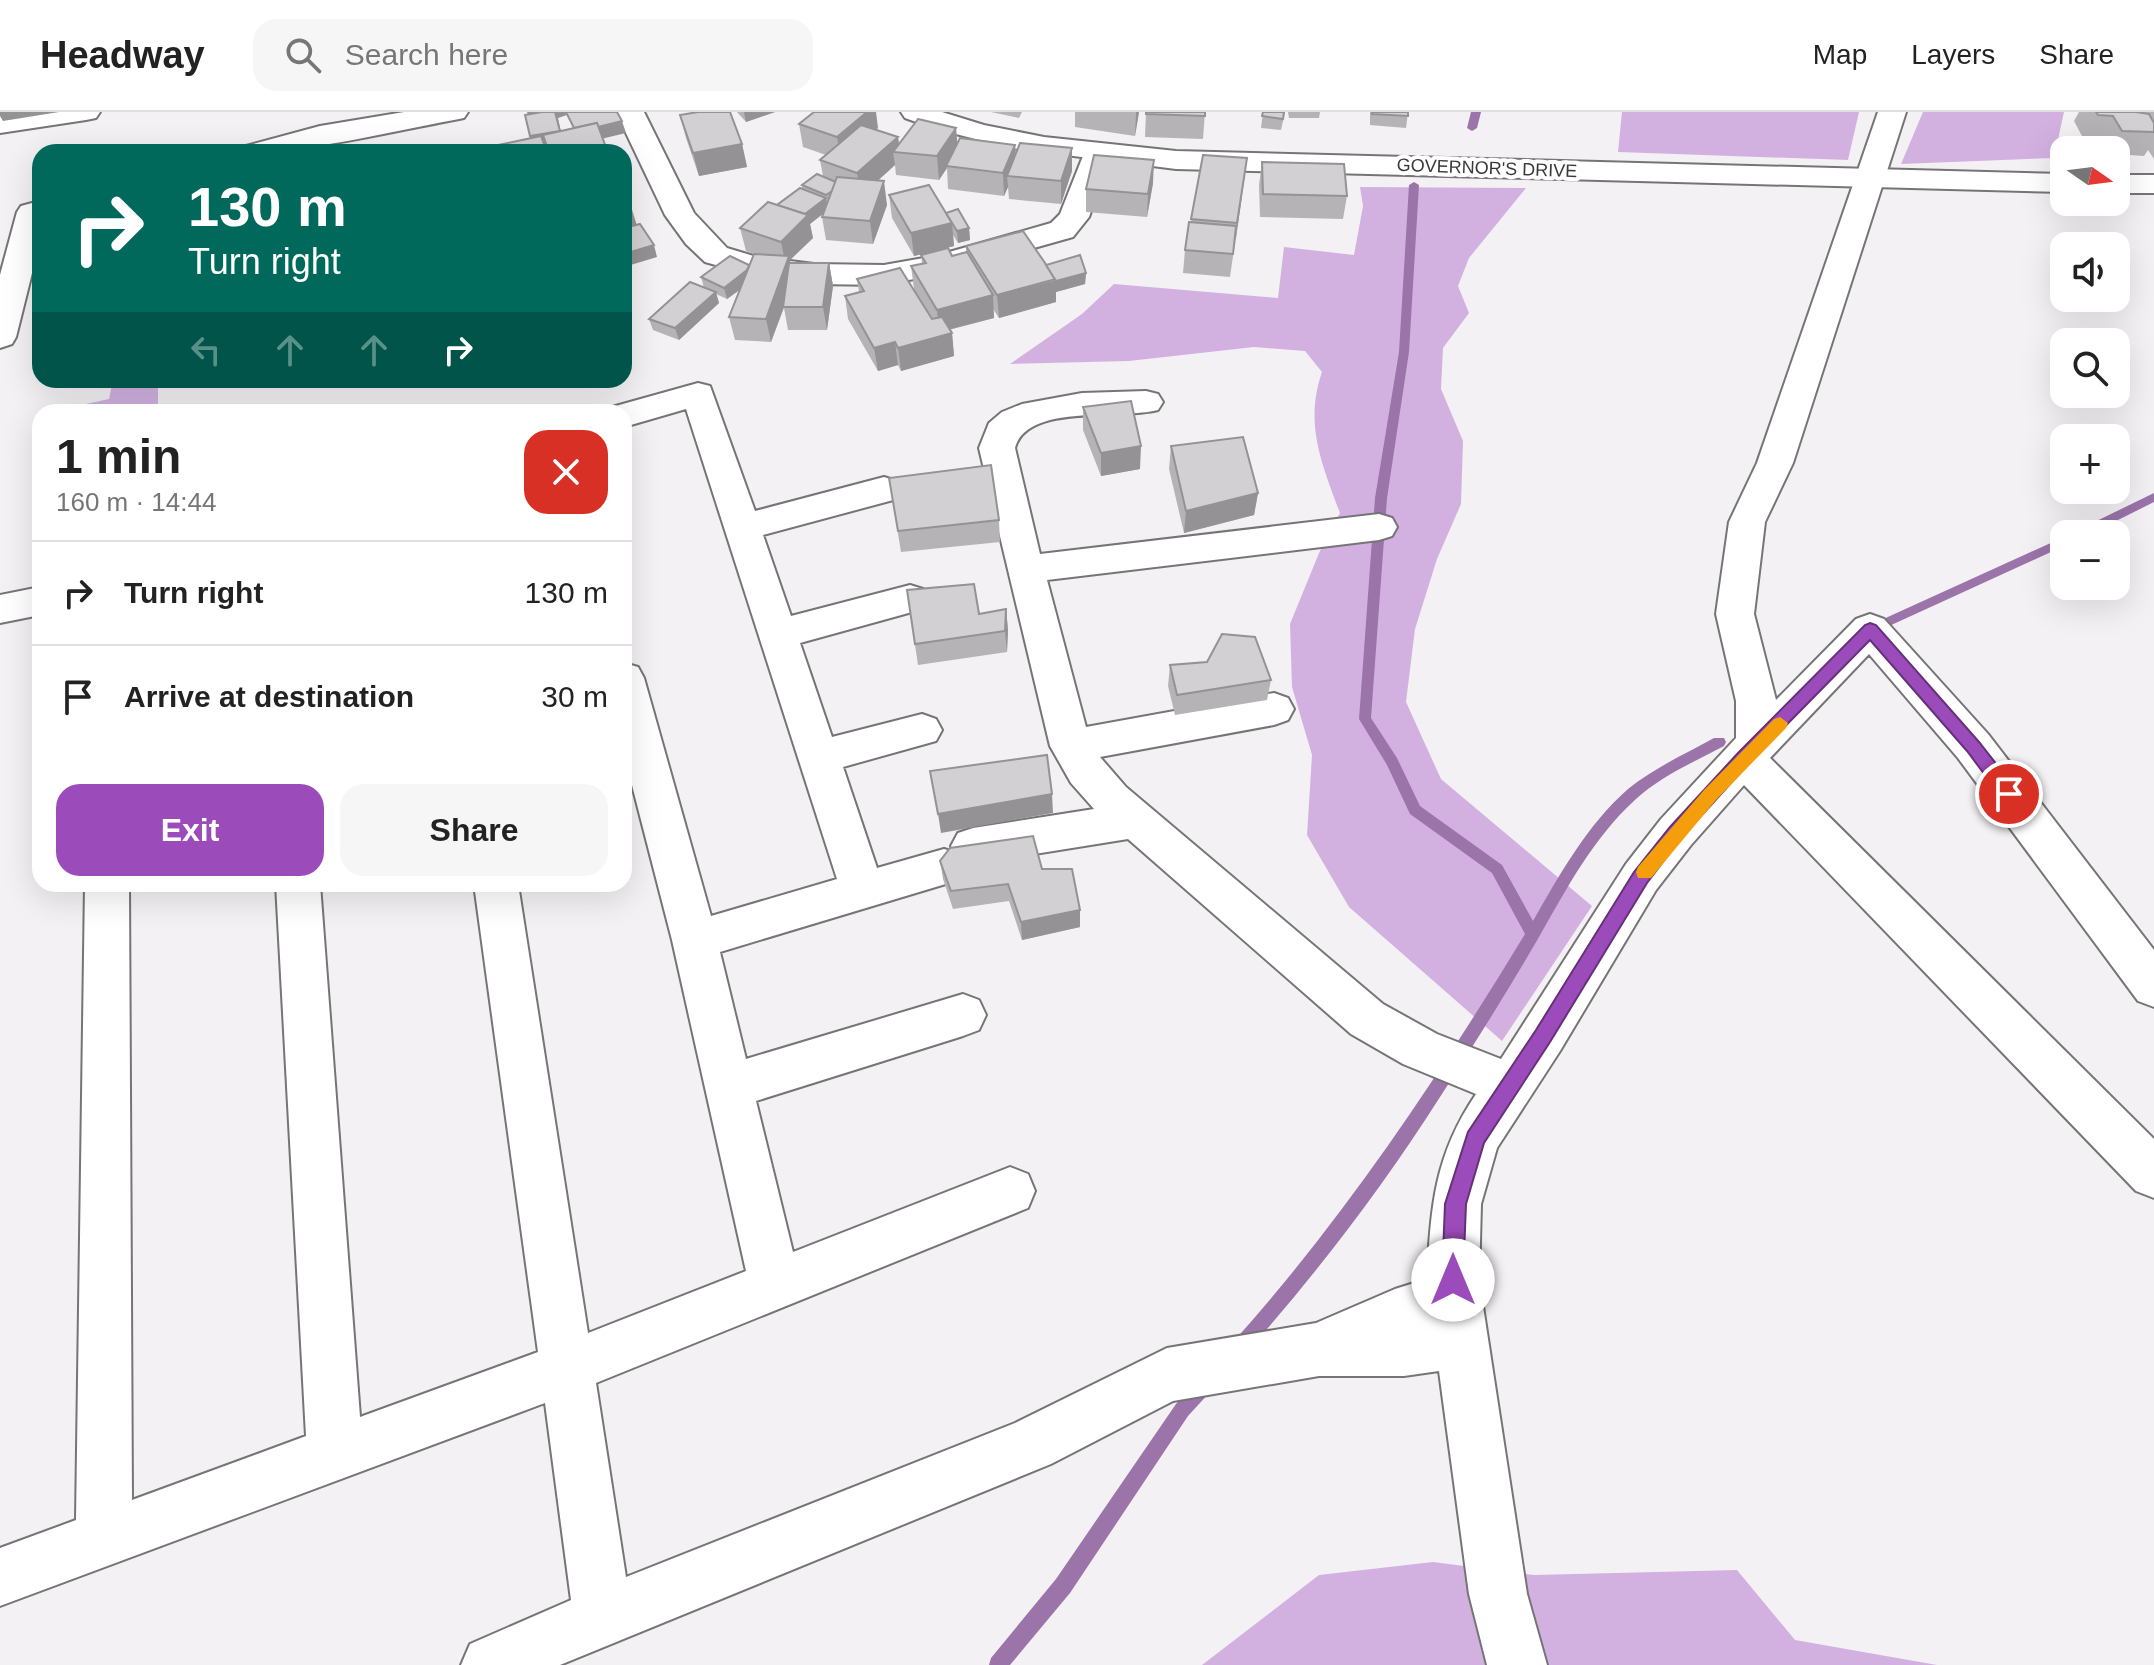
<!DOCTYPE html>
<meta charset="utf-8">
<style>
:root{--surface:#fff;--page:#f6f6f6;--text:#222;--muted:#767676;--line:#e0e0e0;--accent:#9c4bba}
body{margin:0;font-family:Arial,sans-serif;background:var(--page);color:var(--text);height:100vh;display:flex;flex-direction:column;font-size:30px;white-space:nowrap}
*{box-sizing:border-box;margin:0}
p{font-size:26px;color:var(--muted)}
.icon{flex:none;width:44px;height:44px;fill:none;stroke:currentColor;stroke-width:2;stroke-linecap:round;stroke-linejoin:round}
.map{position:relative;flex:1;overflow:hidden}
.details{position:absolute;left:32px;top:292px;width:600px;height:488px;display:flex;flex-direction:column;background:var(--surface);border-radius:24px;box-shadow:0 8px 32px #0002}
.details>*{flex:none}
.banner{position:absolute;left:32px;top:32px;width:600px;height:244px;border-radius:24px;box-shadow:0 8px 32px #0002;background:#00695c;color:#fff;overflow:hidden}
.needle{width:52px;rotate:104deg}
.fabs{position:absolute;left:2050px;top:24px;display:grid;gap:16px}
.fabs a{display:grid;place-items:center;width:80px;height:80px;border-radius:16px;background:var(--surface);box-shadow:0 8px 32px #0002;font-size:40px}
.pin{position:absolute;display:grid;place-items:center;width:68px;height:68px;color:#fff;margin:-34px;border:4px solid #fff;border-radius:50%;box-shadow:0 2px 8px #0007}
.me{position:absolute;width:88px;margin:-44px;rotate:0deg;stroke-linejoin:round;filter:drop-shadow(0 0 6px #0008)}
.turn{display:flex;align-items:center;gap:28px;height:168px;padding:0 24px;font-size:36px}
.turn .icon{width:104px;height:104px;stroke-width:2.5}
.turn b{display:block;font-size:56px;line-height:68px}
.lanes{display:flex;align-items:center;height:76px;padding:0 24px;background:#0003;justify-content:center;gap:40px;direction:ltr}
.lanes .off{opacity:.35}
.round{display:grid;place-items:center;flex:none;width:84px;height:84px;border-radius:24px;background:var(--page)}
.head{display:flex;align-items:center;justify-content:space-between;height:136px;padding:0 24px}
h1{font-size:48px;font-weight:800;line-height:60px}
.action{display:flex;gap:16px;margin-top:auto;padding:16px 24px}
.action a{flex:1;height:92px;border-radius:24px;background:var(--accent);color:#fff;font-size:32px;font-weight:800;line-height:92px;text-align:center}
.action a+a{background:var(--page);color:var(--text)}
ul{padding:0;list-style:none}
li{display:flex;align-items:center;gap:24px;height:104px;padding:0 24px;border-top:2px solid var(--line)}
li div{flex:1}
li b{display:block;font-size:30px}
li em{font-style:normal}
header{display:flex;align-items:center;gap:48px;box-sizing:border-box;height:112px;padding:0 40px;background:var(--surface);border-bottom:2px solid var(--line)}
header strong{font-size:38px}
nav{display:flex;gap:44px;margin-inline-start:auto;font-size:28px}
.search{width:560px;height:72px;background:var(--page);display:flex;align-items:center;gap:20px;box-sizing:border-box;padding:0 28px;border-radius:24px;color:var(--muted);font-size:30px}
.map>svg:first-child{display:block}
</style>
<header>
<strong>Headway</strong>
<div class="search"><svg class="icon" aria-label="search" viewBox="0 0 24 24"><circle cx="10" cy="10" r="6"/><path d="M15 15l6 6"/></svg>Search here</div>
<nav><a>Map</a><a>Layers</a><a>Share</a></nav>
</header>
<div class="map">
<svg width="2154" height="1553" viewBox="0 0 2154 1553">
<rect width="100%" height="100%" fill="#f4f1f5"/>
<g fill="#d2b1e1">
<path d="M1622 0H1859L1848 48 1618 40Z"/>
<path d="M1923 0H2064L2054 46 1901 52Z"/>
<path d="M1360 75 1526 76 1469 146 1458 174 1469 201 1443 236 1441 277 1463 329 1461 392 1437 447 1415 517 1406 590 1441 667 1592 794 1502 929 1349 795 1307 723 1312 643 1292 575 1290 512 1319 441 1340 401C1322 352 1304 312 1322 260L1305 239 1254 235 1129 249 1010 252 927 266 1010 252 1082 202 1114 172 1278 186 1284 135 1354 143 1363 94Z"/>
<path d="M113 268H158V300H66L67 296 109 287Z"/>
<path d="M1433 1450 1534 1463 1737 1458 1795 1528 1937 1553H1202L1319 1463Z"/>
</g>
<g fill="none" stroke-linecap="round" stroke-linejoin="round">
<g fill="#9b74aa" fill-rule="evenodd">
<path d="M1471 0H1481L1477 16 1472 19 1467 16Z"/>
<path d="M1414 70 1419 73 1409 240 1387 386 1371 606 1397 646 1420 694 1502 753 1533 809C1560 762 1587 713 1628 677 1654 656 1685 642 1714 626H1724L1726 630 1724 634C1694 650 1661 664 1636 687 1593 726 1567 776 1539 825 1507 880 1474 933 1440 985 1382 1076 1317 1161 1246 1241L1240 1243 1234 1241 1232 1235 1234 1229C1346 1104 1438 965 1525 822L1492 761 1410 702 1387 653 1359 607 1375 386 1399 240 1409 73Z"/>
<path d="M2154 381V390L2090 422H2074L2076 419Z"/>
<path d="M2064 425V434L1876 520H1868L1866 517 1868 514Z"/>
<path d="M1204 1265 1210 1268 1213 1274 1210 1280 1188 1304 1070 1481 1010 1553H989L991 1546 1056 1467 1176 1292 1198 1268Z"/>
</g>
<defs>
<g id="minor">
<path d="M25 0H100L96 6 86 8 0 21V3Z"/>
<path d="M404 0H468L464 6 454 8C384 21 312 40 241 40L246 34 320 14Z"/>
<path d="M616 0H644L694 101 727 136 757 145 814 152 884 153 935 144 1051 111 1060 102 1087 34 1097 31 1107 34 1112 40 1089 105 1073 125 949 160 884 173 814 172 755 164 705 150 686 132 665 103Z"/>
<path d="M1878 0H1906L1793 351 1765 410 1754 502 1776 588 1856 507 1870 502 1884 507 1988 622 2154 838V895L2138 889 1958 646 1869 542 1770 646 2154 1027V1086L2136 1079 1744 673 1691 733 1656 778 1560 939 1497 1036 1481 1092 1479 1168 1527 1482 1547 1553H1487L1469 1482 1439 1259 1404 1264H1319L1173 1289 1051 1352 560 1553H461L470 1532 571 1488 545 1291 0 1494V1436L76 1408 85 772H129L132 1388 306 1324 276 772H320L360 1305 538 1240 474 772H518L588 1221 746 1159 672 828 624 642V551L638 555 644 566 711 804 837 767 686 297 624 315V300H609L612 295 698 271 710 274 755 399 884 365 897 369 902 378 897 387 763 423 791 504 910 473 923 477 929 487 923 497 800 531 832 625 922 602 936 607 942 618 936 629 843 655 877 756 944 737 954 740 951 734 958 721 973 716 1094 697 1071 671 1050 634 979 336 989 311 1002 300 1022 292 1082 281 1146 279 1158 282 1163 290 1158 298C1121 308 1027 291 1015 336L1040 442 1379 402 1392 406 1397 415 1392 424 1379 428 1047 468 1086 615 1274 581 1288 586 1294 597 1288 608 1274 613 1100 645 1126 675 1383 892 1437 922 1501 947 1626 752 1661 707 1736 626V589L1716 502 1729 410 1757 351ZM1128 727 1351 922 1403 952 1476 982C1434 1044 1431 1095 1427 1167L1395 1177 1316 1211 1167 1236 1015 1311 626 1465 596 1271 1028 1096 1035 1079 1028 1062 1010 1055 793 1140 756 989 963 924 979 918 986 903 979 888 963 882 746 947 720 840 959 768 966 755 963 749 973 752Z"/>
<path d="M32 91 40 93V129L16 225 12 232 0 236V163L17 100 21 94Z"/>
<path d="M40 475V503L0 511V483Z"/>
</g>
<g id="major">
<path d="M901 0H942L984 13 1044 25 1176 39 2064 62V80L1176 57 1011 36 936 17 905 6Z"/>
<rect x="2116" y="63" width="38" height="18"/>
</g>
</defs>
<use href="#minor" stroke="#767477" stroke-width="4"/>
<use href="#major" stroke="#767477" stroke-width="4"/>
<use href="#minor" fill="#fff" fill-rule="evenodd"/>
<use href="#major" fill="#fff" fill-rule="evenodd"/>
</g>
<g fill="#b5b3b6">
<path d="M737 0H775L746 10Z"/>
<path d="M991 0H1022L1019 6Z"/>
<path d="M1075 0H1139L1135 24 1075 15Z"/>
<path d="M1146 0H1205L1203 27 1145 25Z"/>
<path d="M1263 0H1285L1281 18 1261 16Z"/>
<path d="M1288 0H1320L1319 6H1289Z"/>
<path d="M1370 0H1408L1406 16 1370 13Z"/>
<path d="M2079 0H2154V47L2148 38 2144 44 2116 42V38H2104L2098 27 2083 26 2074 9Z"/>
<path d="M680 3 742 32 747 55 699 64 686 26Z"/>
<path d="M799 12 878 16 876 18 898 25 899 32 956 16 957 31 1015 33 1016 42 1072 59 1061 92 1009 87 1008 75 1004 84 948 77 947 56 939 68 896 63 895 53 877 69 887 93 873 132 826 128 822 105 823 101 810 112 813 126 790 148 791 151H829L833 174 827 218H788L784 196 771 230 735 228 729 205 740 178 727 187 716 182 719 191 679 228 653 218 649 207 704 176 701 165 749 153 754 142 746 139 740 116 802 77V73L823 64 820 48 826 43 803 35Z"/>
<path d="M1203 43 1247 46 1230 165 1183 161 1185 138 1191 110Z"/>
<path d="M1262 50 1347 84 1343 107 1260 105 1259 73Z"/>
<path d="M1153 71 1147 105 1086 100V77Z"/>
<path d="M889 83 946 101 969 116 970 128 958 131 953 123 954 134 914 144 892 106Z"/>
<path d="M966 134 1086 161 1085 172 1056 180V190L999 206 993 197 994 206 949 218 952 221 954 244 901 259 898 253 878 259 848 207 845 184 859 180 857 167 914 177 911 154 922 152 921 143 952 144 966 140Z"/>
<path d="M1083 295 1140 357 1101 364 1083 318Z"/>
<path d="M1171 334 1258 381 1254 403 1184 421 1169 357Z"/>
<path d="M889 366 999 408 1000 430 901 440Z"/>
<path d="M907 478 979 502 1006 497 1008 518 1007 540 918 553Z"/>
<path d="M1170 553 1271 568 1267 588 1175 603 1168 574Z"/>
<path d="M940 749 1042 757 1080 798V815L1022 828 1009 789 953 797 943 767Z"/>
</g>
<g fill="#949294">
<path d="M0 0H59L3 9 0 4Z"/>
<path d="M527 0H566L567 3 558 6 563 31 534 35 530 24 532 13Z"/>
<path d="M744 0H775L746 10Z"/>
<path d="M867 0H876L878 16 841 48 837 25Z"/>
<path d="M1136 0H1139L1135 24 1136 1Z"/>
<path d="M622 9 626 21 580 32 576 21Z"/>
<path d="M956 16 958 39 946 54 947 56 939 68 937 44Z"/>
<path d="M898 25 900 40H893L895 53 861 84 857 61Z"/>
<path d="M742 32 747 55 699 64 693 41Z"/>
<path d="M1015 33 1016 56 1007 64 1008 75 1004 84 1003 61Z"/>
<path d="M1072 36V59L1061 92V69Z"/>
<path d="M1247 46 1244 69 1235 134 1237 111Z"/>
<path d="M1154 48 1153 71 1147 105 1148 82Z"/>
<path d="M884 69 887 93 873 132 870 109Z"/>
<path d="M826 86 828 98 810 112 813 126 790 148 794 167 771 230 766 207 786 153 781 130 802 105Z"/>
<path d="M630 91 637 114 624 117V92Z"/>
<path d="M952 111 954 134 914 144 911 121Z"/>
<path d="M969 116 970 128 958 131 957 119Z"/>
<path d="M654 133 657 145 624 155V142Z"/>
<path d="M829 151 833 174 827 218 823 195Z"/>
<path d="M752 155 755 166 727 187 724 176Z"/>
<path d="M1086 161 1085 172 1056 180V190L999 206 997 183Z"/>
<path d="M716 180 719 191 679 228 675 216Z"/>
<path d="M993 183 994 206 939 220 937 198Z"/>
<path d="M952 221 954 244 901 259 898 236Z"/>
<path d="M895 230 898 253 878 259 874 236Z"/>
<path d="M1141 334 1140 357 1101 364V341Z"/>
<path d="M1258 381 1254 403 1184 421 1186 399Z"/>
<path d="M1006 497 1008 518 1007 540 1005 519Z"/>
<path d="M1052 682 1053 701 941 721 938 702Z"/>
<path d="M1080 798V815L1022 828 1021 810Z"/>
</g>
<g fill="#d3d0d4" stroke="#949294" stroke-width="2">
<path d="M542 0H555L560 19 530 24 525 3Z"/>
<path d="M566 0H617L622 9 598 15 597 11 574 16Z"/>
<path d="M698 0H730L742 32 693 41 680 3Z"/>
<path d="M814 0H867L837 25 799 12Z"/>
<path d="M1146 0H1205V4L1146 2Z"/>
<path d="M1263 0H1284L1283 7 1262 4Z"/>
<path d="M1372 0H1408V4L1372 2Z"/>
<path d="M2096 0H2136L2149 2 2154 11V20L2122 19 2113 4 2098 3Z"/>
<path d="M918 7 956 16 937 44 893 40Z"/>
<path d="M597 11 607 38 599 40H549L543 23Z"/>
<path d="M861 13 898 25 857 61 820 48Z"/>
<path d="M541 24 547 40H480L479 37Z"/>
<path d="M960 26 1015 33 1003 61 946 54Z"/>
<path d="M1020 31 1072 36 1061 69 1007 64Z"/>
<path d="M1094 43 1154 48 1148 82 1086 77Z"/>
<path d="M1203 43 1247 46 1237 111 1191 107Z"/>
<path d="M1262 50 1344 52 1347 84 1263 82Z"/>
<path d="M817 62 836 70 832 79 826 83 802 73Z"/>
<path d="M837 65 884 69 870 109 822 105Z"/>
<path d="M929 73 952 111 911 121 889 83Z"/>
<path d="M624 76 630 91 624 92Z"/>
<path d="M800 76 826 86 805 102 777 93Z"/>
<path d="M768 90 808 103 781 130 740 116Z"/>
<path d="M958 97 969 116 957 119 946 101Z"/>
<path d="M1189 110 1236 114 1233 142 1185 138Z"/>
<path d="M640 112 654 133 624 142V116Z"/>
<path d="M1023 119 1056 167 997 183 966 134Z"/>
<path d="M948 136 952 144 967 140 993 183 937 198 911 154 926 151 921 143Z"/>
<path d="M754 142 789 144 766 207 729 205Z"/>
<path d="M1080 143 1086 161 1056 169 1046 153Z"/>
<path d="M730 144 749 153 747 158 724 176 701 165Z"/>
<path d="M789 151H829L823 195H783Z"/>
<path d="M900 156 932 207 942 205 952 221 898 236 895 230 874 236 845 184 864 179 857 167Z"/>
<path d="M690 170 716 180 675 216 649 207Z"/>
<path d="M1131 289 1141 334 1101 341 1083 295Z"/>
<path d="M1243 325 1258 381 1186 399 1171 334Z"/>
<path d="M991 353 999 408 898 419 889 366Z"/>
<path d="M974 472 979 502 1006 497 1005 519 915 532 907 478Z"/>
<path d="M1222 522 1255 525 1271 568 1177 583 1170 553 1207 550Z"/>
<path d="M1047 643 1052 682 938 702 930 659Z"/>
<path d="M1033 724 1042 757H1072L1080 798 1021 810 1008 772 951 779 940 749 950 736Z"/>
</g>
<path fill="#9c4bba" stroke="#653179" stroke-width="2" d="M1870 511 1876 513 1979 630 2016 677 2018 682 2016 687H2003L1967 639 1870 528 1750 650 1682 725 1647 771 1550 930 1484 1031 1466 1092 1463 1168 1460 1175 1453 1179 1445 1175 1442 1168 1445 1092 1468 1020 1536 918 1634 760 1670 715 1738 641 1865 513Z"/>
<path fill="#f59e0b" d="M1780 605 1788 611 1786 616 1716 688 1651 766H1638L1636 760 1638 755 1704 678 1774 607Z"/>
<g text-anchor="middle" dominant-baseline="central" stroke-width="8" stroke-linejoin="round" paint-order="stroke">
<g font-size="18" fill="#3a393a" stroke="#fff">
<text transform="translate(1487 56) rotate(2)">GOVERNOR'S DRIVE</text>
</g>
</g>
</svg>
<div class="fabs">
<a><svg class="needle" viewBox="-14 -14 28 28"><path d="M0-13l5 13h-10z" fill="#e53935"/><path d="M0 13l5-13h-10z" fill="#767676"/></svg></a>
<a><svg class="icon" aria-label="sound" viewBox="0 0 24 24"><path d="M4 9h4l5-4v14l-5-4H4zM17 9q2 3 0 6"/></svg></a>
<a><svg class="icon" aria-label="search" viewBox="0 0 24 24"><circle cx="10" cy="10" r="6"/><path d="M15 15l6 6"/></svg></a>
<a>+</a>
<a>−</a>
</div>
<div class="pin" style="left:2009px;top:682px;background:#d93025"><svg class="icon" aria-label="arrive" viewBox="0 0 24 24"><path d="M6 21V4h12l-3 4 3 4H6"/></svg></div>
<svg class="me" style="left:1453px;top:1168px" viewBox="-20 -20 40 40"><circle r="19" fill="#fff"/><path d="M0-13L10 11 0 6-10 11z" fill="#9c4bba"/></svg>
<div class="banner">
<div class="turn"><svg class="icon" aria-label="right" viewBox="0 0 24 24"><path d="M7 20v-9h11M14 6l5 5-5 5"/></svg><div><b>130 m</b>Turn right</div></div>
<div class="lanes"><svg class="icon off" aria-label="left" viewBox="0 0 24 24"><path d="M17 20v-9H6M10 6l-5 5 5 5"/></svg><svg class="icon off" aria-label="ahead" viewBox="0 0 24 24"><path d="M12 20V5M6 11l6-6 6 6"/></svg><svg class="icon off" aria-label="ahead" viewBox="0 0 24 24"><path d="M12 20V5M6 11l6-6 6 6"/></svg><svg class="icon" aria-label="right" viewBox="0 0 24 24"><path d="M7 20v-9h11M14 6l5 5-5 5"/></svg></div>
</div>
<section class="details">
<div class="head"><div><h1>1 min</h1><p>160 m · 14:44</p></div><a class="round" style="background:#d93025;color:#fff"><svg class="icon" aria-label="close" viewBox="0 0 24 24"><path d="M6 6l12 12M18 6L6 18"/></svg></a></div>
<ul>
<li><svg class="icon" aria-label="right" viewBox="0 0 24 24"><path d="M7 20v-9h11M14 6l5 5-5 5"/></svg><div><b>Turn right</b></div><em>130 m</em></li>
<li><svg class="icon" aria-label="arrive" viewBox="0 0 24 24"><path d="M6 21V4h12l-3 4 3 4H6"/></svg><div><b>Arrive at destination</b></div><em>30 m</em></li>
</ul>
<div class="action"><a>Exit</a><a>Share</a></div>
</section>
</div>
